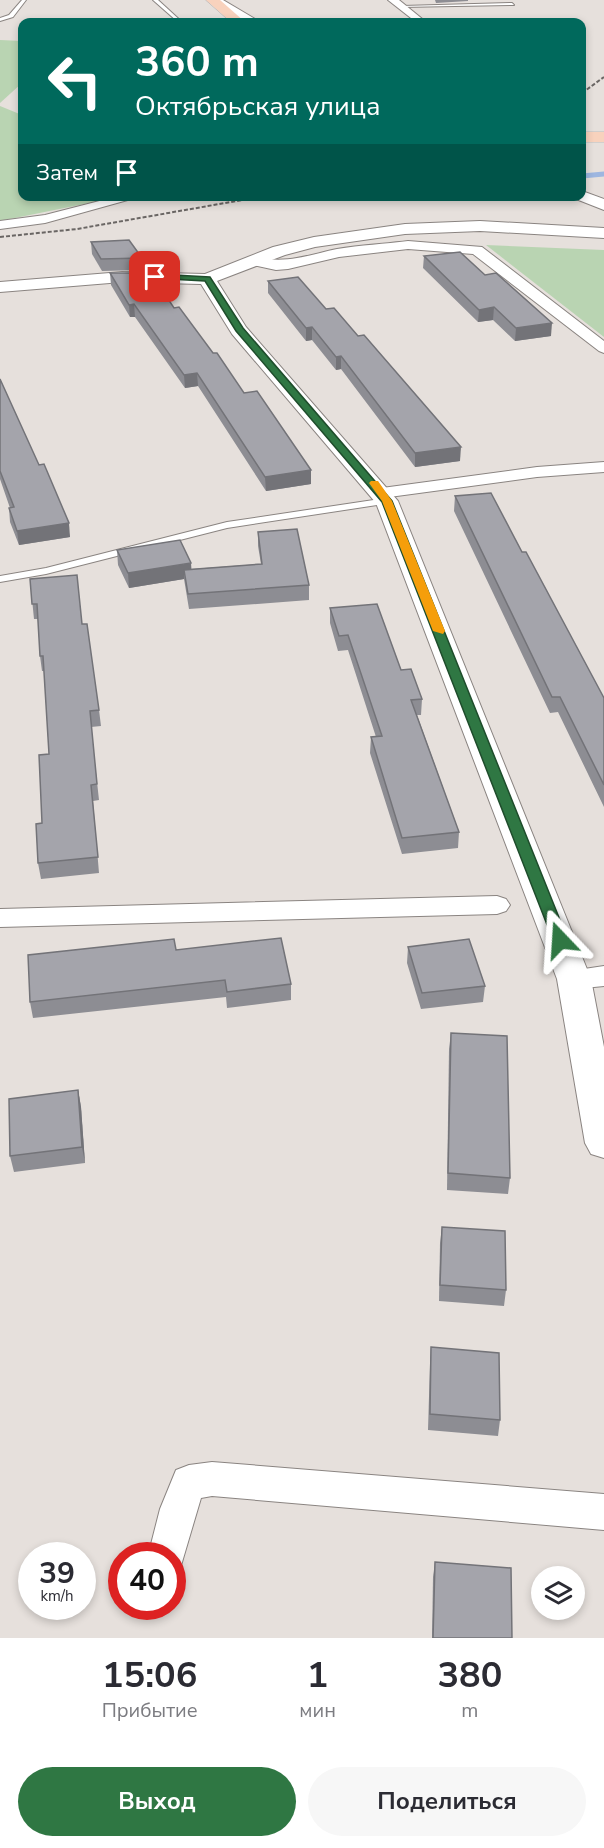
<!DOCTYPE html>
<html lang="ru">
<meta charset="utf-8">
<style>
:root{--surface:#fff;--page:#f7f7f7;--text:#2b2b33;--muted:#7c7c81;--accent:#2f7743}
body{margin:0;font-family:"Nunito Sans",sans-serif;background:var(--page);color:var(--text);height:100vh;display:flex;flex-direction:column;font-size:22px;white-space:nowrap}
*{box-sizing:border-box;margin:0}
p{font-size:20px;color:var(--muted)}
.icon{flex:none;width:33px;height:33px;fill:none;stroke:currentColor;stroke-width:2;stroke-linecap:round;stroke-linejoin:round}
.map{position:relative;height:1638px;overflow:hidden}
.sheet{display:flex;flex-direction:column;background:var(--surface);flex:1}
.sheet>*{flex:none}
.banner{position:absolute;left:18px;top:18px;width:568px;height:183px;border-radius:12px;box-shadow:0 3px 9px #0003;background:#00695c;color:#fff;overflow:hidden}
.fabs{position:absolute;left:531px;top:1566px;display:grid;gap:12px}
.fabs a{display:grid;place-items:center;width:54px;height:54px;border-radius:50%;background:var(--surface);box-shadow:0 3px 9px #0003;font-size:30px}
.speed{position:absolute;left:18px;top:1542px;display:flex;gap:12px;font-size:30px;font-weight:700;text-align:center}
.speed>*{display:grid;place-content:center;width:78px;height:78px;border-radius:50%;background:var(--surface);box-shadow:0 3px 9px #0003;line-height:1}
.speed small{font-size:15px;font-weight:400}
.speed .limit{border:9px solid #d22;background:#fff;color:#111}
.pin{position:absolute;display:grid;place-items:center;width:51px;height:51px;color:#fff;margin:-26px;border-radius:12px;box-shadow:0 3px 9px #0006}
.me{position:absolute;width:66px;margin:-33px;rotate:340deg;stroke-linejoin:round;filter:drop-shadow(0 0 4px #0008)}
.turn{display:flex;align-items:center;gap:21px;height:126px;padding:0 18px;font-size:27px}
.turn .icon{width:78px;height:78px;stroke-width:2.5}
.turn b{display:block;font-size:42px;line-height:51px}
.then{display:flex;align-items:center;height:57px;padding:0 18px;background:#0003;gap:12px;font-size:22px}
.eta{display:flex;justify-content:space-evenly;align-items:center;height:102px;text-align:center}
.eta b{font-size:36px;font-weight:700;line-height:42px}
.cta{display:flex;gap:12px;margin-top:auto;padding:12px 18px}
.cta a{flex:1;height:69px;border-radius:36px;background:var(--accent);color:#fff;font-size:24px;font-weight:700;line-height:69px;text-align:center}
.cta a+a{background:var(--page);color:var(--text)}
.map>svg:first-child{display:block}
</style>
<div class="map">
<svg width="604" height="1638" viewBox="0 0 604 1638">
<rect width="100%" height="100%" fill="#e6e0dc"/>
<g fill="#b9d4b2">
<path d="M0 40 22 41V83L0 103Z"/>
<path d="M0 106 22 115V196L119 197 0 221Z"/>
<path d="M486 245 604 250V337Z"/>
</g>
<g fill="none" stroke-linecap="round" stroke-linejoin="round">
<path stroke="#9db6e0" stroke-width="5" d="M582 176 604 174"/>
<defs>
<g id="service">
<path d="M22 0H26L13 17 0 21V18L9 15Z"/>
<path d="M153 0H158L182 22H178Z"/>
<path d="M512 3 514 5 400 7 402 6Z"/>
<path d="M387 498 392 501 390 503 227 528 46 574 0 582V576L46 568 227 522Z"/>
</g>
<g id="minor">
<path d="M388 0H399L426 22H416Z"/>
<path d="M119 196H142L45 223 0 229V221L45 215Z"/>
<path d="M408 241 482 247 604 341V353L599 351 473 254 408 249 339 257 288 269 276 270 248 264 246 261 253 257C288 264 304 256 337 249 360 245 385 244 408 241Z"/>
<path d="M604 462V472L537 477 382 498 373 493 382 488 537 467Z"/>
<path d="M497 896 506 899 510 905 506 911 497 914 0 927V909Z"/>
<path d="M604 966V986L574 989 564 986 561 979 564 972Z"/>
<path d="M212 1462 604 1494V1530L212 1496 201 1498 180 1569 172 1572V1556H148L160 1509 176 1470 189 1465Z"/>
</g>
<g id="tertiary">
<path d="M208 0H223L260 22H246Z"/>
<path d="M582 191 604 199V210L576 199 574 196H582Z"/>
<path d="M480 221 604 228V238L480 231 405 234 315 247 285 255 217 281 246 327 398 501 591 979 604 1047V1158L591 1154 585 1143 557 979 376 503 232 334 201 284 122 282 0 292V282L122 272 205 274 273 247 314 237 405 224Z"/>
</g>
<g id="primary">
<path d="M206 0H220L245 22H231Z"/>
<rect x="582" y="132" width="22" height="10"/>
</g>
</defs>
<use href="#service" stroke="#8a8481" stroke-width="2"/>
<use href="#minor" stroke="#8a8481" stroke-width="2"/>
<use href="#tertiary" stroke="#8a8481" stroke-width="2"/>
<use href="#primary" stroke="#bebdbd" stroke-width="1"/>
<use href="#service" fill="#fff" fill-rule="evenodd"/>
<use href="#minor" fill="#fff" fill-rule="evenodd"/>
<use href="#tertiary" fill="#fff" fill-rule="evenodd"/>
<use href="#primary" fill="#f8d2bd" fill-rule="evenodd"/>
<g stroke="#6a6664" stroke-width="2" stroke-dasharray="4 2" stroke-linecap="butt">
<path d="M582 93 604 77"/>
<path d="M0 237 77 229 265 196"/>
</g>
</g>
<g fill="#8d8d93">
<path d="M435 0H468V1L436 3Z"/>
<path d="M91 242 142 258V270L102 271 92 254Z"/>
<path d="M424 256 551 336 515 341 493 320 478 322 423 268Z"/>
<path d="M110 273 174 308 213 353 244 393 311 470V484L266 491 198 386 185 388 135 317H130L111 285Z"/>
<path d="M268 281 326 309 460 461 415 467 341 369 336 370 312 340 306 341 268 293Z"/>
<path d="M0 379 70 537 19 545 10 522 9 508H10L0 479Z"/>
<path d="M455 496 522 552 604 698V807L558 712 550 713 454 511Z"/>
<path d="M258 532 309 585V600L189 609 184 579 129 588 118 565 117 550 191 569 261 564 258 546Z"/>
<path d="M30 579 82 624 99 710 101 726 91 727 99 800 93 801 99 873 41 879 38 863 49 754 44 671H42L40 656 38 619H34Z"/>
<path d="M330 608 401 670 422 699 421 715H417L459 832 458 848 402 854 370 753 371 737H376L348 650 338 651 330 623Z"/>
<path d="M408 947 485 986 483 1002 421 1009 407 963Z"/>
<path d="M176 950 291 984V1000L227 1008 226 997 33 1018 30 1002Z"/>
<path d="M451 1033 510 1178 508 1194 447 1190 449 1049Z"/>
<path d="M78 1090 81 1107 85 1163 14 1172 10 1156Z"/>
<path d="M442 1227 506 1290 504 1306 439 1301 440 1243Z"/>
<path d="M431 1347 500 1420 498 1436 428 1430 430 1363Z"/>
<path d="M435 1562 512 1638H432L433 1577Z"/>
</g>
<g fill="#737378">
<path d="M134 304 135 317H130L129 305Z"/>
<path d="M494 307 493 320 478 322 479 310Z"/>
<path d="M552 323 551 336 515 341 516 328Z"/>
<path d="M312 327V340L306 341V328Z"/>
<path d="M341 356V369L336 370V357Z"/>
<path d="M197 373 198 386 185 388 184 375Z"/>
<path d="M461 447 460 461 415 467V453Z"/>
<path d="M311 470V484L266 491 265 477Z"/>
<path d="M69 523 70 537 19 545 17 531Z"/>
<path d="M191 563 192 577 184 570V579L129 588 128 573Z"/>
<path d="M78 1090 81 1107 85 1163 82 1147Z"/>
</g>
<g fill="#a4a4ab" stroke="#737378" stroke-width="1.5">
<path d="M129 240 142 258 101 259 91 242Z"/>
<path d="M460 252 485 275 496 273 552 323 516 328 494 307 479 310 424 256Z"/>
<path d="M110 273H151L174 308 179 307 213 353H217L244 393 257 391 311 470 265 477 197 373 184 375 134 304 129 305Z"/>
<path d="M298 277 326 309 334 308 358 336 364 335 461 447 415 453 341 356 336 357 312 327 306 328 268 281Z"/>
<path d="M0 379 39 465 44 464 69 523 17 531 9 508 14 507 0 471Z"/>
<path d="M491 493 522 552H526L604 698V785L560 697H552L455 496Z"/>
<path d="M297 529 309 585 188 594 184 570 262 564 258 532Z"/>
<path d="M180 540 191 563 128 573 117 550Z"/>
<path d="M77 575 82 624H87L99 710 90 711 97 784 91 785 98 857 38 863 36 824 42 823 39 755 49 754 43 656H40L37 604H32L30 579Z"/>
<path d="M377 604 401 670 411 669 422 699 411 700 459 832 402 838 371 737 382 736 348 635 339 636 330 608Z"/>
<path d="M281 938 291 984 227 992 225 980 30 1002 28 955 174 939 176 950Z"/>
<path d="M469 939 485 986 422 993 408 947Z"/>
<path d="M451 1033 507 1036 510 1178 448 1173Z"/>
<path d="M78 1090 82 1147 10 1156 9 1099Z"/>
<path d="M442 1227 505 1231 506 1290 440 1285Z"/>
<path d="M431 1347 499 1353 500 1420 430 1414Z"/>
<path d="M435 1562 511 1568 512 1638H433Z"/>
</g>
<path fill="#2f7743" stroke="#1f4d2c" stroke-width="1.5" d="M155 274 210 277 243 328 392 501 568 940 566 944 560 946 553 940 382 502 236 331 205 281 152 278Z"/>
<path fill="#f59e0b" d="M371 481H378L392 501 445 631 443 634 433 631 382 501 369 483Z"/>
</svg>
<div class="fabs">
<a><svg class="icon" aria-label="layers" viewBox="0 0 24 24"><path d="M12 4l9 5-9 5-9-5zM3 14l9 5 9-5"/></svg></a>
</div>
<div class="speed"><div>39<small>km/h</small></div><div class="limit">40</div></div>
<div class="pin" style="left:155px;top:277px;background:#d93025"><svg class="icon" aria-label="arrive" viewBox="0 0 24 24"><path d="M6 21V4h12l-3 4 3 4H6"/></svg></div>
<svg class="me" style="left:560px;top:940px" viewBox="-20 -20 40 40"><path d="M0-17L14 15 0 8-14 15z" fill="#2f7743" stroke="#fff" stroke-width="4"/></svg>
<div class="banner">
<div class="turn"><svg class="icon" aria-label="left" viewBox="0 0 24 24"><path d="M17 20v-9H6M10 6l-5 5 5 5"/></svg><div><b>360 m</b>Октябрьская улица</div></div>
<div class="then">Затем<svg class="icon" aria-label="arrive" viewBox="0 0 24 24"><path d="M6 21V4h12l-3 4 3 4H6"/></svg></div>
</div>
</div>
<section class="sheet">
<div class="eta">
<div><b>15:06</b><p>Прибытие</p></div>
<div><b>1</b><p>мин</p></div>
<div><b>380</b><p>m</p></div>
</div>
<div class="cta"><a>Выход</a><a>Поделиться</a></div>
</section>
